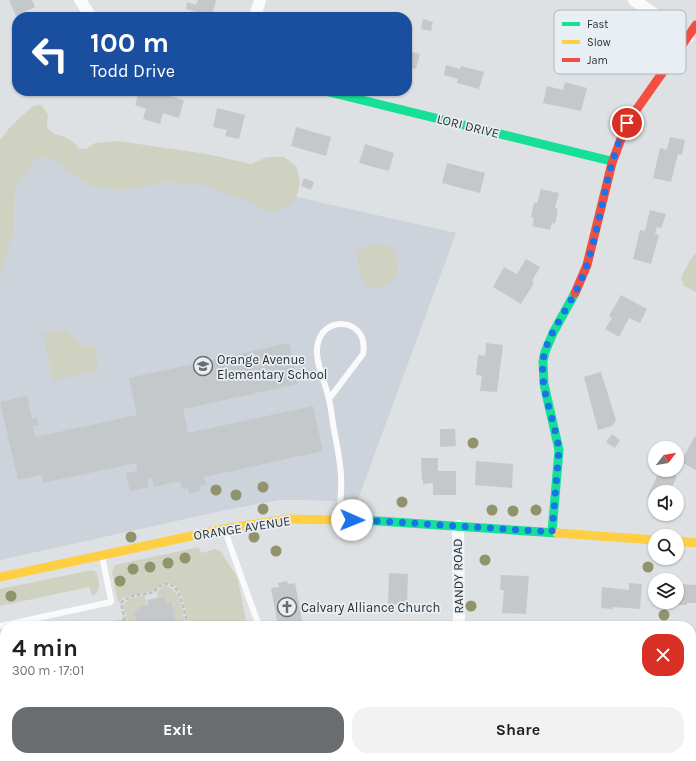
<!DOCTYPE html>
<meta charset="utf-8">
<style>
:root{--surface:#fff;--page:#f2f2f2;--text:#202124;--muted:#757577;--accent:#6a6d6f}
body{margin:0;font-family:Karla,sans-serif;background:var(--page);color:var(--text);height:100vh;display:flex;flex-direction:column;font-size:15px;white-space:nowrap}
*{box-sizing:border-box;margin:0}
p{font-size:13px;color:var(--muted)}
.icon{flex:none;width:22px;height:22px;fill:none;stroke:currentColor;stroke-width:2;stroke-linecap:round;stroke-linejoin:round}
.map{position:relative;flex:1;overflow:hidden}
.drawer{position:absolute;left:0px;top:621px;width:696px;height:140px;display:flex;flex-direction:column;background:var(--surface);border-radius:16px 16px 0 0;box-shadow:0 1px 3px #0004}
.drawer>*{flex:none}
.banner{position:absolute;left:12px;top:12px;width:400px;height:84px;border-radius:16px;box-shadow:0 1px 3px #0004;background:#1a4fa0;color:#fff;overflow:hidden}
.needle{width:26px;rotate:59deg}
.fabs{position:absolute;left:648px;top:441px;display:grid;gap:8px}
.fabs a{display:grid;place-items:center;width:36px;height:36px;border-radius:50%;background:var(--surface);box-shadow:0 1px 3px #0004;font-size:20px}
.pin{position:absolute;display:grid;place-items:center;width:34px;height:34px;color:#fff;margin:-17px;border:2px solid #fff;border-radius:50%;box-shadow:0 1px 4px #0007}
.me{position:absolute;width:44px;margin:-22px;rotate:91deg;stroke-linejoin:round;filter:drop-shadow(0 0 3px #0008)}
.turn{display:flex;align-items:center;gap:14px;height:84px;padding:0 12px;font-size:18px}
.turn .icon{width:52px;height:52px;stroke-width:2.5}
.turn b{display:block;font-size:28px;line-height:34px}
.round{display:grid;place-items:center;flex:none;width:42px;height:42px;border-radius:16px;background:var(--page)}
.head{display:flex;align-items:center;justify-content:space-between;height:68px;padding:0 12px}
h1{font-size:24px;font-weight:700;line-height:30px}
.action{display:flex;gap:8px;margin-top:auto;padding:8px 12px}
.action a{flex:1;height:46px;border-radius:16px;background:var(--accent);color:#fff;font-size:16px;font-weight:700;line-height:46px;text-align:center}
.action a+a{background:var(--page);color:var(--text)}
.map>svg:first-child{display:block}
</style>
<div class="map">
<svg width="696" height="761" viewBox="0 0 696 761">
<rect width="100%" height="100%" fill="#dee1e3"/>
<path fill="#ccd3da" d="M18 134 456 233 357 502 306 500H280L226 510 0 560V141Z"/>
<g fill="#d0d2c1">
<path d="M42 105 48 115 47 127 54 134 65 137 76 144 79 154 95 143 118 141 207 154 251 164 267 157H284L297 167 300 184 296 199 288 206 277 211 263 210 251 202 200 184 167 182 122 191 89 185 49 157 36 158 15 188 14 228 0 278V140L10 127 33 106Z"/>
<path d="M383 245C387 246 392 247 394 251 399 258 399 272 394 278 389 285 380 287 372 289 358 281 358 263 357 249L369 246Z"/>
<path d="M696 253V292L684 286 681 278 690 260Z"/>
<path d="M66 329 83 347 94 345 99 370 53 381 43 333Z"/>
<path d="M199 547 201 553 215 549 221 552 238 579 247 626H191C183 612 187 592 170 583L161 584 155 590 125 597 118 602 112 572 115 565Z"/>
<path d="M92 570 96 572C99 580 102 590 94 596L92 595 89 587 0 606V589Z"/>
<path d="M164 586H168C184 595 180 612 187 626H177L171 602 166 601 165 596 158 597 157 592Z"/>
<path d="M145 595 147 606 139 607 138 610 133 611 137 626H130L127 620 123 605 129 599Z"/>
<path d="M5 651V684L2 688 0 686V652Z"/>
<path d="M691 715 696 716V761H620L616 756H691Z"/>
<path d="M78 756H288L290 761H79Z"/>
</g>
<g fill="#c5c8ca">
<path d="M9 0H32L35 7 16 16Z"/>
<path d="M198 0H216L212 16 186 9 187 2 196 5Z"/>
<path d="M423 19 433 22 431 31 421 29Z"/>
<path d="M407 51 420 54 416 69 407 67Z"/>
<path d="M446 65 460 69 461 66 484 72 479 89 457 83 458 79 444 75Z"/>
<path d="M565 82 587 88 581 111 543 103 547 86 563 90Z"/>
<path d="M139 91H152L184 100 179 118 163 113 160 124 143 119 146 109 135 105Z"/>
<path d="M217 108 245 115 239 139 225 136 227 130 213 127Z"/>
<path d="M296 127 331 137 326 156 291 146Z"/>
<path d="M670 137 685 140 682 155 678 154 671 182 653 178 660 148 667 150Z"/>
<path d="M365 144 394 153 389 171 359 163Z"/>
<path d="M447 163 485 173 480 193 442 183Z"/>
<path d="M304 178 314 182 311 190 301 186Z"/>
<path d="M541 189 559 193 555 208 558 209 555 224 552 223 550 230 532 226 534 218 531 217 534 203H537Z"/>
<path d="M650 210 666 214 661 228 657 227 655 234 659 235 651 264 633 259 640 230 645 231Z"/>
<path d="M526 259 540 267 532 281 534 283 521 304 493 287 504 267 517 274Z"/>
<path d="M621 295 647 309 640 323 629 318 619 337 605 329 612 318 609 316Z"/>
<path d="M289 343 298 384 183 409 188 433 313 406 323 451 204 477 206 484 199 486 200 491 189 494 188 488 182 489 180 481 154 487 152 478 147 480 149 487 130 491 126 473 138 471 136 463 43 483 42 475 18 480 0 402 27 396 32 419 37 418 39 425 33 426 35 437 137 415 129 378Z"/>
<path d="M486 343 503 345 497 392 480 391 482 376 476 375 478 355 485 356Z"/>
<path d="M601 372 616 420 612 426 598 430 584 377Z"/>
<path d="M440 429H455L456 446 440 447Z"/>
<path d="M612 434 620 440 615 448 606 442Z"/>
<path d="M695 436 696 437V470L681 462Z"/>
<path d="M421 458H438V471H456V495H433V483L423 484V480H422Z"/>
<path d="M476 461 513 464 512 488 475 485Z"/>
<path d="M660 470H663L677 476 670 492H655V501L647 497Z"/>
<path d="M389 573 408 574 407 605 388 604Z"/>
<path d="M501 575 529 576 526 614 502 613 504 590H500Z"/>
<path d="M287 581 288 584 295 583 303 626H278L271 588 279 587 278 583Z"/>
<path d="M629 583 642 584 640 609 613 607V609L601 608 602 587 629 590Z"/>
<path d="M677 584 696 585V603H687V605H678Z"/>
<path d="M165 596 166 601 168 602 171 601 177 626H137L133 611 138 610 139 607 148 605 147 600Z"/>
<path d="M55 622 56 626H39V625Z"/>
<path d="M5 684V715H4L0 698V691Z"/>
<path d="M471 756H511L512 761H471Z"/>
</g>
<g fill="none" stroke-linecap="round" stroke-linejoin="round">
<g stroke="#bfc0c0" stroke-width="2.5" stroke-dasharray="4 2" stroke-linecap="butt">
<path d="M72 626 74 620"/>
<path d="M98 626 125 620"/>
<path d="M128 626 125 620 121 603C128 595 140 595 150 593 157 591 160 584 166 584 183 584 183 616 189 626"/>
<path d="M0 649 5 648"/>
<path d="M0 689 1 690"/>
<path d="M0 740 5 739"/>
<path d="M175 756H177"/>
</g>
<g stroke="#fafafb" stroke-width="6">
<path d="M329 399 363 354C370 317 319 313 317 349 316 366 326 383 329 400 331 408 332 416 333 424 336 441 340 458 341 475 342 490 340 504 339 518"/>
<path d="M225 531 259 626"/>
<path d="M0 626 111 602V600L102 556"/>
<path d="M0 756 5 754"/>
</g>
<g stroke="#fafafb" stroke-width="12">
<path d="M80 0 91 17"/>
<path d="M634 0 688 37"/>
<path d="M255 17 260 0"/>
<path d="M458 526 459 626"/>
</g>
<g stroke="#16e098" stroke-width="9">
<path d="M325 91 611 161"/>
<path d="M338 520 378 521 557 533"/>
<path d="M552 532 559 450 544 384 543 361 545 352 553 333 575 293"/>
</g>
<g stroke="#ffcf43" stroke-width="9">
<path d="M557 533 655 540"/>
<path d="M677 541 696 543"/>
<path d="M0 577 224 529 287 519 338 520"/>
</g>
<path stroke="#f24e42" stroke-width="9" d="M575 293 587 265 612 163 627 123 696 25"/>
</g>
<g fill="#90936b">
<circle cx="473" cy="443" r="5.5"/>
<circle cx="263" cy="487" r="5.5"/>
<circle cx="216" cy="490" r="5.5"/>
<circle cx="236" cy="495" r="5.5"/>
<circle cx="402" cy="502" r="5.5"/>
<circle cx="263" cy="509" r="5.5"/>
<circle cx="492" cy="510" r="5.5"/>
<circle cx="536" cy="510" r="5.5"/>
<circle cx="513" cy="511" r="5.5"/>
<circle cx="131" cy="537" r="5.5"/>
<circle cx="254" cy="537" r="5.5"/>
<circle cx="276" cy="551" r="5.5"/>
<circle cx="185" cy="558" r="5.5"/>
<circle cx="485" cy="560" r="5.5"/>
<circle cx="168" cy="563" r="5.5"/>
<circle cx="150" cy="567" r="5.5"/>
<circle cx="648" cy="567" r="5.5"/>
<circle cx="133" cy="569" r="5.5"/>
<circle cx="120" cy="581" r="5.5"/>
<circle cx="11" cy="596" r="5.5"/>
<circle cx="471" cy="606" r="5.5"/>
<circle cx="664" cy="615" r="5.5"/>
</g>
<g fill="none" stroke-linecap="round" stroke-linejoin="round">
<path stroke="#1a73e8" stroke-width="7" stroke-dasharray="0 12.6" d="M352 520 378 521 552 532 559 450C555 420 540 392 543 361 545 338 569 307 579 285 602 233 602 174 627 123"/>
</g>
<defs>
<symbol id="school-ring" viewBox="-11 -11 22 22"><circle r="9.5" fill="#e8eff4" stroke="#6a6d6f" stroke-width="1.5"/><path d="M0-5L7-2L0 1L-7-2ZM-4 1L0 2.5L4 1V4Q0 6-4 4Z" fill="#6a6d6f"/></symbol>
<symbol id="church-ring" viewBox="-11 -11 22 22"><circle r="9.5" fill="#e8eff4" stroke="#6a6d6f" stroke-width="1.5"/><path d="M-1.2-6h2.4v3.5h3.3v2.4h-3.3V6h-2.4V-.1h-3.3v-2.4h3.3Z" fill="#6a6d6f"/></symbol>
</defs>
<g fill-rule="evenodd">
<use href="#school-ring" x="192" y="355" width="22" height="22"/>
<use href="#church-ring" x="276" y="596" width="22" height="22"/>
</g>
<g text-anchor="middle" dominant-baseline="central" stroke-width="3.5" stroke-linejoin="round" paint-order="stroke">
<g font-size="13" fill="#2b2e30" stroke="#e8eff4">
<text transform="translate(468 126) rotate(14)">LORI DRIVE</text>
<text transform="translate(242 528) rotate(-9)">ORANGE AVENUE</text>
<text transform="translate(458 576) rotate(-91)">RANDY ROAD</text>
</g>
<g font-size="13" fill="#2b2e30" stroke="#e8eff4" text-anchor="start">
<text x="217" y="359">Orange Avenue<tspan x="217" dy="15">Elementary School</tspan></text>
<text x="301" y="607">Calvary Alliance Church</text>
</g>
</g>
<rect x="554" y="10" width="132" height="64" rx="6" fill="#e8eff4" stroke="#afb5b9" stroke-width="1"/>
<rect x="562" y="22" width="18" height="4" fill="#16e098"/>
<rect x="562" y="40" width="18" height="4" fill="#ffcf43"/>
<rect x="562" y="58" width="18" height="4" fill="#f24e42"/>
<g font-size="11" fill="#2b2e30">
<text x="587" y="28">Fast</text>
<text x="587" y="46">Slow</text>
<text x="587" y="64">Jam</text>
</g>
</svg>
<div class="fabs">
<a><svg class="needle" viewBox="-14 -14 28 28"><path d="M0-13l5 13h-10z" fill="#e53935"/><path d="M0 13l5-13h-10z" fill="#757577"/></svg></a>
<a><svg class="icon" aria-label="sound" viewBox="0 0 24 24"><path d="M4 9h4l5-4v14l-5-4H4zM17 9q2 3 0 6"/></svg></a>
<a><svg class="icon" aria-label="search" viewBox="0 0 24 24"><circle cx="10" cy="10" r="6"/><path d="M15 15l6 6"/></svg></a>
<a><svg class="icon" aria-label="layers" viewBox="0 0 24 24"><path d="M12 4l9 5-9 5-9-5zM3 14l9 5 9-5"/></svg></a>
</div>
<div class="pin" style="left:627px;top:123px;background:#d93025"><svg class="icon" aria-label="arrive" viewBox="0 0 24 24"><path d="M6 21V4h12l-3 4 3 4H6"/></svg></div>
<svg class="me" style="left:352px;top:520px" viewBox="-20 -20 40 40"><circle r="19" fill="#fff"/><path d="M0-13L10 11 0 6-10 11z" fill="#1a73e8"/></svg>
<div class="banner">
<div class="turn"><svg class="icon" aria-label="left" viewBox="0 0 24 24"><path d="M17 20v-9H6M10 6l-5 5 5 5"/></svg><div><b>100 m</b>Todd Drive</div></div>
</div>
<section class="drawer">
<div class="head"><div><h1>4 min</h1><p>300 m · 17:01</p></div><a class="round" style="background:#d93025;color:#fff"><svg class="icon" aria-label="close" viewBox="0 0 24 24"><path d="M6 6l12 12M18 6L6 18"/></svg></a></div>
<div class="action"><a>Exit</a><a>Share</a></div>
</section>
</div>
